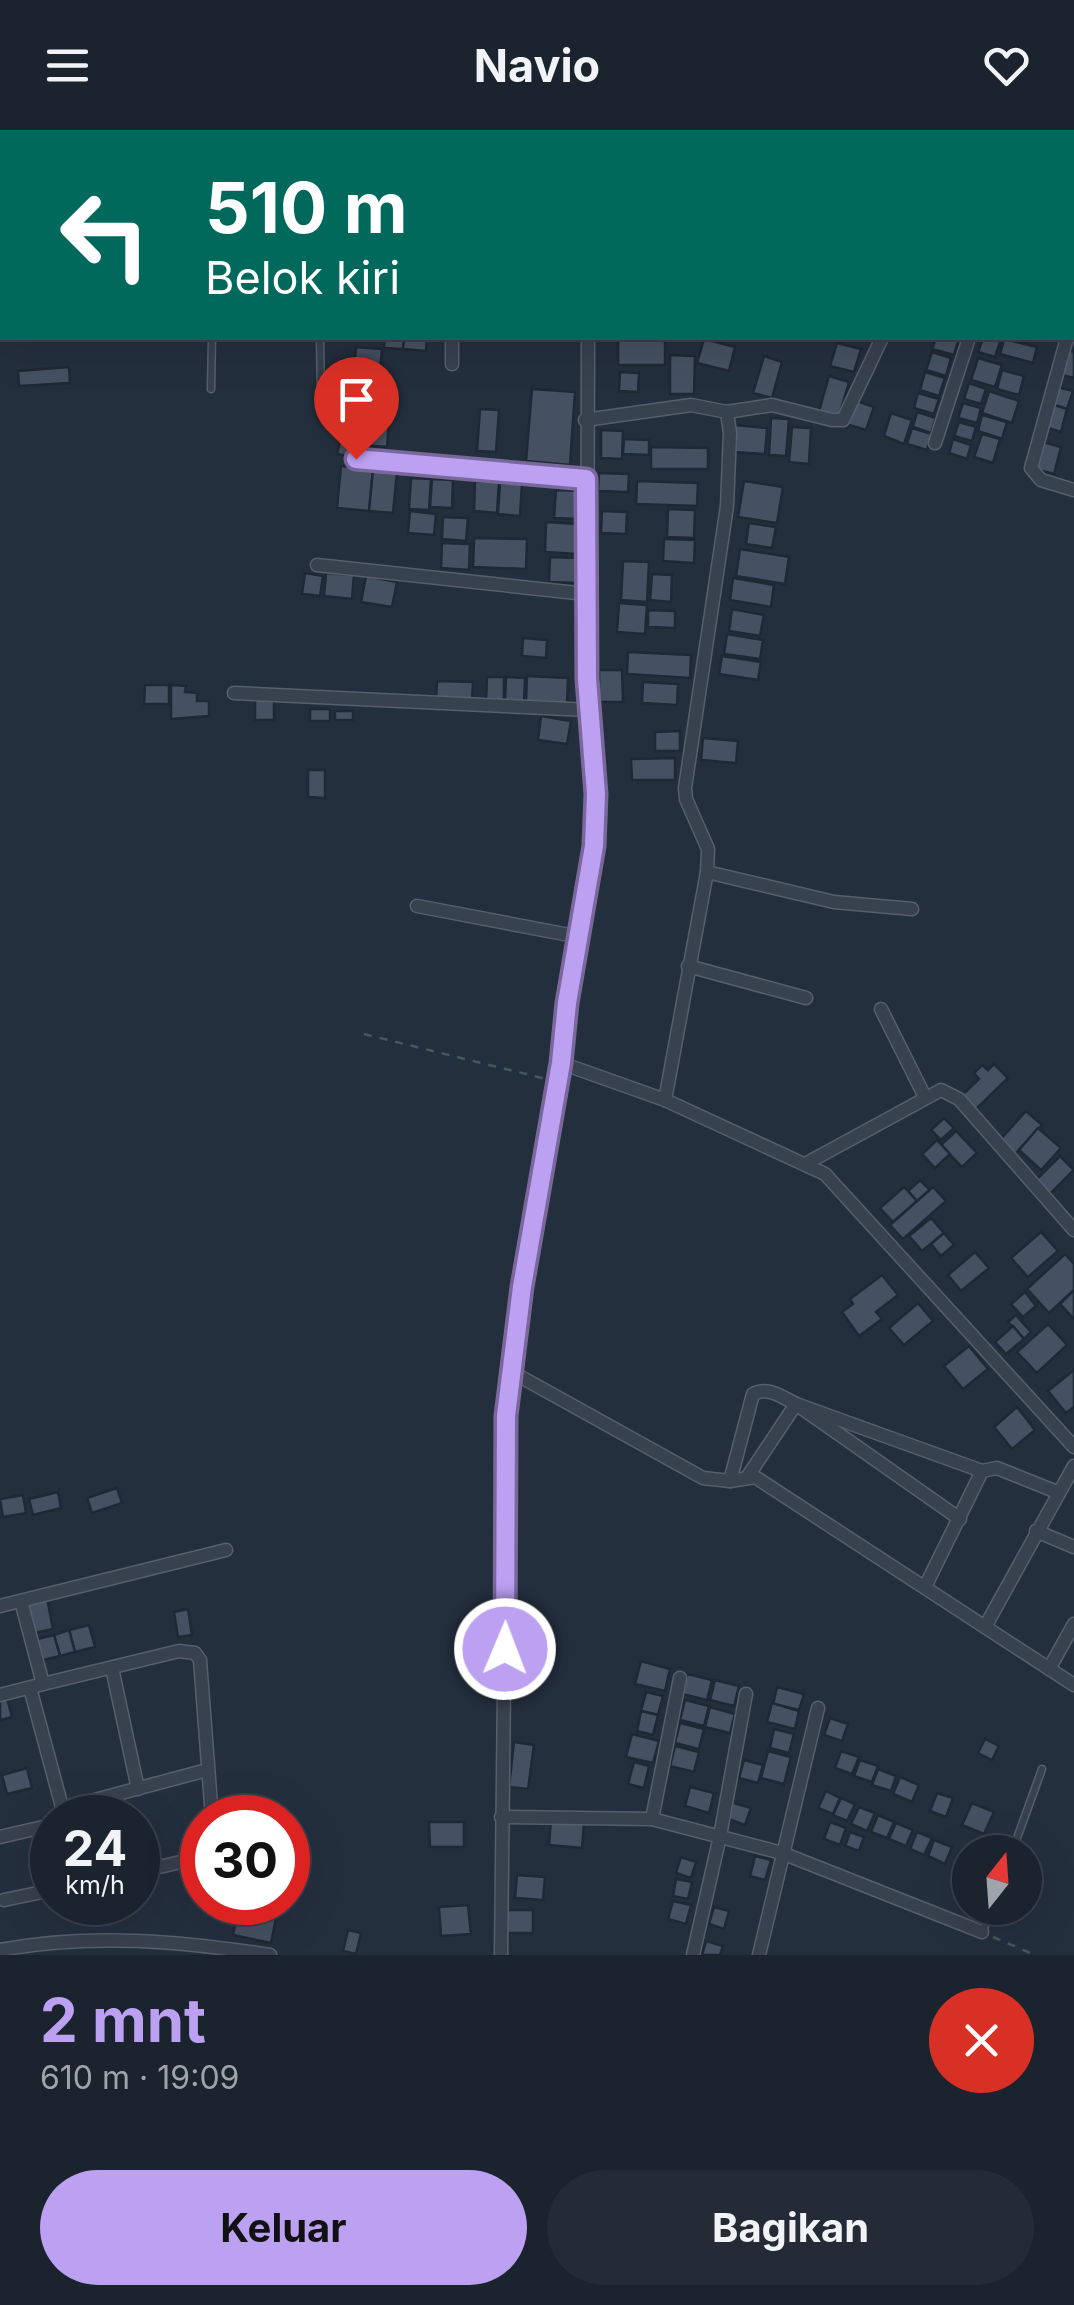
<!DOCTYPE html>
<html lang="id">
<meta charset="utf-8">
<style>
:root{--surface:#1b232e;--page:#242b36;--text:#f1f3f6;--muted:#a0a4aa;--line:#39404a;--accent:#bca0f2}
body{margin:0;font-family:Inter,sans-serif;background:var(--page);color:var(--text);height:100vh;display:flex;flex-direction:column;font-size:38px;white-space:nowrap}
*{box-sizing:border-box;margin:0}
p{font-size:32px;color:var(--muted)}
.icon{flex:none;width:55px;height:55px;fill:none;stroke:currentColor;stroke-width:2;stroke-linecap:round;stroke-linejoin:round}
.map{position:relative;height:1825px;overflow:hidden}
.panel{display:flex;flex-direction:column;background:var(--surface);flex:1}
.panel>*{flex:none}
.top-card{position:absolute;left:0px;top:0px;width:1075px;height:210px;box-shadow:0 10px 40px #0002,0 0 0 2px var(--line);background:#00695c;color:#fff;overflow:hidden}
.needle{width:65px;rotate:17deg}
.buttons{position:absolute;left:952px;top:1705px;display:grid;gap:20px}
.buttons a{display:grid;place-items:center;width:90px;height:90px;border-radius:50%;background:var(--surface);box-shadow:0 10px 40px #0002,0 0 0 2px var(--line);font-size:50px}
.speed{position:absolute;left:30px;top:1665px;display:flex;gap:20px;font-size:50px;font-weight:700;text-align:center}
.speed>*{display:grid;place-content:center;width:130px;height:130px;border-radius:50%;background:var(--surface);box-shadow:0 10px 40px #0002,0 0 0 2px var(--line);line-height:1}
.speed small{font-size:25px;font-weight:400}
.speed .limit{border:15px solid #d22;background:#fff;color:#111}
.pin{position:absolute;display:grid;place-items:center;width:85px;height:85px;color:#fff;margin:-102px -42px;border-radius:50% 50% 50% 0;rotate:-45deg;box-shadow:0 0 10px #0007}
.pin .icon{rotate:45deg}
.me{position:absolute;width:110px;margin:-55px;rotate:1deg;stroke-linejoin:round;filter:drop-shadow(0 0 8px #0008)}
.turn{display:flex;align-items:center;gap:35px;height:210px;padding:0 40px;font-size:45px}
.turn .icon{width:130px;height:130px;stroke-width:2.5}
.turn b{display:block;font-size:70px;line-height:85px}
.round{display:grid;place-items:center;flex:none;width:105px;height:105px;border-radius:52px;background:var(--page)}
.headline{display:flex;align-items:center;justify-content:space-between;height:170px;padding:0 40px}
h1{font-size:60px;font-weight:700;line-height:75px;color:var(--accent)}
.cta{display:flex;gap:20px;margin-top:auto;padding:20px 40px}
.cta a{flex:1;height:115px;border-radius:60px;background:var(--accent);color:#111;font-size:40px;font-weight:700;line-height:115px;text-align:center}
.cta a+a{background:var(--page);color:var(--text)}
header{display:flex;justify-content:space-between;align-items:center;height:130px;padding:0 40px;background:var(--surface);font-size:45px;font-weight:700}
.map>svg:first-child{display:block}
</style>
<header><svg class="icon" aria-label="menu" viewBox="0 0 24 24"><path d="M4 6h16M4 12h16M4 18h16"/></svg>Navio<svg class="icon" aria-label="heart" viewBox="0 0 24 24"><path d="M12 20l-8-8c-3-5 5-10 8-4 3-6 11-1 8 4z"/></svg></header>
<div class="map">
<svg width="1074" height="1825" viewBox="0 0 1074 1825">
<rect width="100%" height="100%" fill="#242f3e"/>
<g fill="#455162" stroke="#1f2835" stroke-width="2.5">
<path d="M385 208H404L403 219 384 218Z"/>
<path d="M404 208H427L426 221 403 219Z"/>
<path d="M936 208H959L954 225 932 219Z"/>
<path d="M983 208 1001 209 995 227 978 222Z"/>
<rect x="618" y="209" width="47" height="26"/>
<path d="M704 209 735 217 729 241 697 233Z"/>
<path d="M1004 209 1037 217 1033 233 1000 224Z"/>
<path d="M837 213 861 219 854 242 830 236Z"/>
<path d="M356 217 382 219 379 253 353 251Z"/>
<path d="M1065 219 1074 222V248L1058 244Z"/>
<path d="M932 222 951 228 946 246 926 240Z"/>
<path d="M670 225 695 226 694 264H670Z"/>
<path d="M764 226 782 232 772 268 753 263Z"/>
<path d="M978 228 1002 235 995 257 971 250Z"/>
<path d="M69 237 70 253 19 256 18 241Z"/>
<path d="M1002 240 1024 246 1019 265 997 259Z"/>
<path d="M620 242 639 243 638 262 619 261Z"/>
<path d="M925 242 945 248 939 266 920 260Z"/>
<path d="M829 246 849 252 839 286 819 281Z"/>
<path d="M969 253 986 259 981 274 964 269Z"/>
<path d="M1057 257 1073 261 1067 279 1051 274Z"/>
<path d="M532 259 575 262 570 335 526 331Z"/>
<path d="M989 261 1019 271 1012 293 982 283Z"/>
<path d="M918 263 939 269 934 284 914 278Z"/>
<path d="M854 270 874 277 866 300 846 294Z"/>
<path d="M963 273 981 278 977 293 958 288Z"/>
<path d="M1051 274 1067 279 1061 302 1045 297Z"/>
<path d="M366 276 390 278 387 317 363 315Z"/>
<path d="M480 279 499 280 496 322 477 321Z"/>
<path d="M917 282 936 288 931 303 913 297Z"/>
<path d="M891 283 912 290 904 314 884 306Z"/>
<path d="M982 285 1007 292 1002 309 978 301Z"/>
<path d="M771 288 789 289 786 326 769 325Z"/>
<path d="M959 292 976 297 972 311 954 306Z"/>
<path d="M735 295 767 298 765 324 733 322Z"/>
<path d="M792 297 811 298 809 334 789 332Z"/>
<path d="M912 298 932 304 927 320 907 314Z"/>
<path d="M601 300 623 301 622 329 601 328Z"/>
<path d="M982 304 1000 309 993 333 974 327Z"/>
<path d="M341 307 359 310 356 327 337 324Z"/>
<path d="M624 309 649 310V325L623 324Z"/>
<path d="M953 309 971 315 967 329 949 323Z"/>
<path d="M1043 312 1061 317 1054 344 1035 339Z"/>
<path d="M651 317 708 318V339H651Z"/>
<path d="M341 336 373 340 369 381 337 378Z"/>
<path d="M373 340 397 342 393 383 369 381Z"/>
<path d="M599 343 629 344 628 362 598 361Z"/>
<path d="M411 348 431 349 429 380 409 379Z"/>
<path d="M432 349 453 350 452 378 430 377Z"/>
<path d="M475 351 499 352 497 383 474 381Z"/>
<path d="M637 351 698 353 697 376 636 374Z"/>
<path d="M744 351 783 357 777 393 738 387Z"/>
<path d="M500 353 522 354 520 386 498 384Z"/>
<path d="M556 360 581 361 579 389 554 388Z"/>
<path d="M668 379 695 380 694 408 667 407Z"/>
<path d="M410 381 436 384 434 405 408 403Z"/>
<path d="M602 381 627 382 626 404 601 403Z"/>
<path d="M443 387 468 388 466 411 442 409Z"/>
<path d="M546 392 579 394 577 424 545 422Z"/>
<path d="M749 393 776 397 772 418 746 414Z"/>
<path d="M474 408 527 409 526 439 473 437Z"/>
<path d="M664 409 695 410 694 433 663 431Z"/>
<path d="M442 413 470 414 469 440 441 438Z"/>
<path d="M740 419 789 427 785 454 736 446Z"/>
<path d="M550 427 578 428 576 453 549 452Z"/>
<path d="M623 431 649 432 647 472 621 470Z"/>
<path d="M305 443 323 446 320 466 302 464Z"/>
<path d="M326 443 354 445 352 469 324 466Z"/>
<path d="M652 444 672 445 671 472 650 470Z"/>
<path d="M366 446 397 452 392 477 361 472Z"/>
<path d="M733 448 774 455 771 477 730 470Z"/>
<path d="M619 473 647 475 645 504 617 502Z"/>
<path d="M732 479 764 485 760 506 729 501Z"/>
<path d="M648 480 675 481V498L648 497Z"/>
<path d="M727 504 763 510 760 529 724 524Z"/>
<path d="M523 508 547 510 546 528 522 526Z"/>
<path d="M628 522 691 525 690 548 627 544Z"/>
<path d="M722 526 761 532 758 550 719 544Z"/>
<path d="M599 540H622L623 572H599Z"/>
<path d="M527 546 568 548 567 574 526 572Z"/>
<path d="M487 547H504V572L486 571Z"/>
<path d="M506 547 525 548 524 573 505 571Z"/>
<path d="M437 551 473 552 472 571H436Z"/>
<path d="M643 552 678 554 677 575 642 573Z"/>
<path d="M145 555H169V574H144Z"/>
<path d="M171 555 186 556 185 562 197 563V571H209V586L171 589Z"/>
<path d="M255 569 274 570V590H255Z"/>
<rect x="310" y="579" width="20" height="12"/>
<rect x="335" y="581" width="18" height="9"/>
<path d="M541 586 571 591 567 614 538 610Z"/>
<path d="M680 601V621H655V602Z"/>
<path d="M703 608 738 611 736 633 701 630Z"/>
<path d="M675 628V650H632L631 629Z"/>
<path d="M308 640H325V668L308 667Z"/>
<path d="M994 934 1008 948 973 982 959 968 979 949 974 943 982 935 988 940Z"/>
<path d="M1026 981 1042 995 1015 1024 1000 1010Z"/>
<path d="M944 988 954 998 941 1010 931 1000Z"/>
<path d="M1038 998 1061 1018 1041 1040 1019 1020Z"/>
<path d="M956 1001 977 1023 962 1037 941 1015Z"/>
<path d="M937 1010 950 1024 935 1038 922 1024Z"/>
<path d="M1060 1026 1074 1040 1050 1064 1036 1050Z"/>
<path d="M920 1050 930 1060 917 1071 908 1061Z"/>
<path d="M904 1057 917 1071 893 1092 880 1078Z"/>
<path d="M933 1057 946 1071 903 1109 890 1095Z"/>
<path d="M931 1088 944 1103 922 1121 909 1106Z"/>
<path d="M1041 1102 1058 1121 1028 1147 1011 1128Z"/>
<path d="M944 1103 954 1115 941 1126 931 1114Z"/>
<path d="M975 1122 989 1138 961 1161 948 1145Z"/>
<path d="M1065 1124 1074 1134V1160L1049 1183 1027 1159Z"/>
<path d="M882 1145 898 1165 876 1182 882 1189 859 1206 842 1182 853 1174 850 1169Z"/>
<path d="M1074 1160V1189L1060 1174Z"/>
<path d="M1025 1162 1036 1176 1023 1187 1011 1174Z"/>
<path d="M918 1173 933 1191 904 1215 889 1198Z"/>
<path d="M1016 1185 1031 1202 1024 1209 1008 1192Z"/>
<path d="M1048 1194 1067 1215 1037 1243 1017 1222Z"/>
<path d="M1013 1196 1024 1209 1006 1224 995 1212Z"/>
<path d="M969 1216 988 1239 963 1259 944 1236Z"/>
<path d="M1074 1240V1277L1066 1283 1048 1261Z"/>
<path d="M1017 1277 1035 1300 1012 1319 994 1297Z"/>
<path d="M117 1358 122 1373 92 1383 87 1368Z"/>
<path d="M58 1362 61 1378 33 1385 29 1369Z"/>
<path d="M23 1365 26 1383 3 1387 0 1369Z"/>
<path d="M47 1468 53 1499 34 1503 27 1471Z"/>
<path d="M188 1479 192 1505 178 1507 174 1482Z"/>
<path d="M89 1495 95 1517 75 1522 69 1500Z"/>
<path d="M69 1500 75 1522 60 1526 54 1505Z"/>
<path d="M54 1505 60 1526 43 1530 37 1509Z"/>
<path d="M641 1531 670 1539 665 1561 635 1554Z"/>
<path d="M687 1544 712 1550 707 1570 682 1564Z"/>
<path d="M715 1550 739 1556 734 1576 710 1570Z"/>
<path d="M777 1557 804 1564 799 1580 773 1574Z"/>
<path d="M646 1562 663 1566 658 1585 641 1581Z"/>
<path d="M7 1568 12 1587 0 1590V1569Z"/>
<path d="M685 1570 709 1576 704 1596 680 1590Z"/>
<path d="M772 1573 799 1581 795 1599 767 1592Z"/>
<path d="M710 1577 735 1584 730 1603 705 1597Z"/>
<path d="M641 1581 658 1585 653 1605 637 1601Z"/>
<path d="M830 1588 848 1594 842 1611 824 1605Z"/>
<path d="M680 1593 704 1599 699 1619 675 1613Z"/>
<path d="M774 1599 794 1604 789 1623 770 1618Z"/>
<path d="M632 1604 659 1611 653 1633 626 1627Z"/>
<path d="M985 1609 999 1616 992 1630 978 1623Z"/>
<path d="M514 1612 534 1615 528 1659 509 1657Z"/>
<path d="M675 1616 699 1622 694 1642 670 1636Z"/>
<path d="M768 1621 791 1627 784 1654 761 1648Z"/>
<path d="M841 1621 859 1627 852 1644 835 1638Z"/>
<path d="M744 1630 763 1635 758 1653 739 1648Z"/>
<path d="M860 1630 878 1636 872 1652 854 1646Z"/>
<path d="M634 1632 649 1636 644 1658 628 1654Z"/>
<path d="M27 1638 32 1658 7 1664 2 1645Z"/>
<path d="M878 1639 896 1646 891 1661 872 1655Z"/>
<path d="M900 1647 919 1655 912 1672 893 1664Z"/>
<path d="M690 1657 714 1663 709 1683 685 1676Z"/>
<path d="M826 1661 840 1668 833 1684 818 1678Z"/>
<path d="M937 1663 953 1668 946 1687 930 1681Z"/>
<path d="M841 1668 855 1674 847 1691 833 1685Z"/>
<path d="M731 1672 751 1678 745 1695 726 1688Z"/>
<path d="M972 1673 994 1682 984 1704 962 1695Z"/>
<path d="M859 1677 875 1683 867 1701 851 1694Z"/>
<path d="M878 1685 894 1692 887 1708 871 1702Z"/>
<path d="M551 1690 584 1693 582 1718 549 1715Z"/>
<path d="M429 1692H464V1717H430Z"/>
<path d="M830 1692 846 1698 840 1715 824 1709Z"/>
<path d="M896 1693 913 1700 906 1716 889 1709Z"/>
<path d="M850 1702 864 1707 859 1721 845 1716Z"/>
<path d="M917 1702 932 1708 924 1725 910 1719Z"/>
<path d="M934 1710 952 1717 945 1734 928 1726Z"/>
<path d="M755 1726 771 1730 765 1750 750 1746Z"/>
<path d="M681 1727 696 1732 691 1748 676 1743Z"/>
<path d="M517 1745 545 1747 543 1770 515 1768Z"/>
<path d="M676 1749 692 1752 688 1769 673 1766Z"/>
<path d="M673 1771 691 1775 686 1794 668 1789Z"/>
<path d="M468 1775 471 1804 441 1806 439 1777Z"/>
<path d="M239 1776 277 1783 271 1813 233 1805Z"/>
<path d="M714 1777 729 1781 724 1799 709 1794Z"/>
<rect x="506" y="1780" width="27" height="23"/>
<path d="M348 1800 361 1803 356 1824 343 1821Z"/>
<path d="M706 1811 723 1816 720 1825H702Z"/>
</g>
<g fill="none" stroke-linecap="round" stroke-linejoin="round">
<defs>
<g id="service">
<path d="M320 208 321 266"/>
<path d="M211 259 212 208"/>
<path d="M1012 1722 1042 1639"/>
<path d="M983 1801 992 1778"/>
</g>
<g id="minor">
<path d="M285 0 286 2"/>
<path d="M451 0V2"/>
<path d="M593 0V2"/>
<path d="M980 0 981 2"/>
<path d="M1072 98 1074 99"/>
<path d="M1072 151 1074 155"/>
<path d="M1072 187 1074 179"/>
<path d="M1067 208 1031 338 1041 350 1074 360"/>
<path d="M452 234V208"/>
<path d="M727 282 772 275 832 290H843L882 208"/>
<path d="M585 290 691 275 727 282 730 303 727 376 685 658 686 669 708 719 707 742 665 970"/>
<path d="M935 313 969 208"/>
<path d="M356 329 586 349"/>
<path d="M317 435 586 464"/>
<path d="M234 563 589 580"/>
<path d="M707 742 834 772 912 779"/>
<path d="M417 776 580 807"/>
<path d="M688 836 806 868"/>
<path d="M881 879 925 967"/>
<path d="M561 933 665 970 825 1044 1074 1317"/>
<path d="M807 1033 941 960 959 969 1074 1100"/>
<path d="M512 1242 703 1348 730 1351 755 1347 1074 1555"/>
<path d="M748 1346 796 1274 960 1389"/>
<path d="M730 1351 753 1264C768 1256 782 1267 796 1274L982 1341 997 1338 1057 1362"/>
<path d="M1036 1401 1074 1417"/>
<path d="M925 1457 982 1341"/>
<path d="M0 1476 226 1420"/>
<path d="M985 1497 1074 1336"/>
<path d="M112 1538 138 1659"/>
<path d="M1049 1539 1074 1494"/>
<path d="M43 1554 179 1521 195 1523 200 1530 212 1688"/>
<path d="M30 1558 65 1688"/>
<path d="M0 1565 43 1554 21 1471"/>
<path d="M61 1679 207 1640"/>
<path d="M501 1687 652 1689 782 1723 982 1802"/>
<path d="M652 1689 680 1548"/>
<path d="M0 1707 52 1695"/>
<path d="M138 1742 202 1727"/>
<path d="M4 1770 52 1760"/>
<path d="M0 1820C89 1803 181 1811 270 1825"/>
<path d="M501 1825 507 1286 523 1157 561 933 567 873 594 715 596 665 587 549 588 208"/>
<path d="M693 1825 720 1706 746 1564"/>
<path d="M759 1825 818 1578"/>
</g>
<g id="tertiary">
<path d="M383 2 391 0"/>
<path d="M0 60H2"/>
</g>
</defs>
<use href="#service" stroke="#565f6c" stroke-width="9"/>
<use href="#minor" stroke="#565f6c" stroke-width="15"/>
<use href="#tertiary" stroke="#565f6c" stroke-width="20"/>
<g stroke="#44595c" stroke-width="2.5" stroke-dasharray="8 8" stroke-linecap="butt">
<path d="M364 904 546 949"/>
<path d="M993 1807 1035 1825"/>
</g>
<use href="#service" stroke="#38414e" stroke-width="6"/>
<use href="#minor" stroke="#38414e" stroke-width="12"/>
<use href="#tertiary" stroke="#38414e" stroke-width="18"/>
</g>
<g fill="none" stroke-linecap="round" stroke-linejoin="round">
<defs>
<path id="route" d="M356 329 586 349 587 549 596 664 594 716 567 873 561 933 522 1157 506 1286 505 1519"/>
</defs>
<use href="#route" stroke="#7a689d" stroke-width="25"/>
<use href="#route" stroke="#bca0f2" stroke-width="18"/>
</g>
</svg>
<div class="buttons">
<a><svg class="needle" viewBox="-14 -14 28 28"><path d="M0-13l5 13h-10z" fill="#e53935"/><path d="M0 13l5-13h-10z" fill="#a0a4aa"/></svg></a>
</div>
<div class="speed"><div>24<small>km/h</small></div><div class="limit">30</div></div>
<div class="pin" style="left:356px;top:329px;background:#d93025"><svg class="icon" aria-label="arrive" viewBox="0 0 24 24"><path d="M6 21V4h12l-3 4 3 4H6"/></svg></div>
<svg class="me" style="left:505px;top:1519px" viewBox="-20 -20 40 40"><circle r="17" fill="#bca0f2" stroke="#fff" stroke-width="3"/><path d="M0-11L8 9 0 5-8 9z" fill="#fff"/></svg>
<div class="top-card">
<div class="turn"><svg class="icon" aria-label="left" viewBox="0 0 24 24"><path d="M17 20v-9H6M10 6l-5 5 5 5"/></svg><div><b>510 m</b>Belok kiri</div></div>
</div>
</div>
<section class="panel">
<div class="headline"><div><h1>2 mnt</h1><p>610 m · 19:09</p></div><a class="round" style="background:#d93025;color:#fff"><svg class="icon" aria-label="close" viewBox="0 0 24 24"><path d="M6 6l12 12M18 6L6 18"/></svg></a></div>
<div class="cta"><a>Keluar</a><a>Bagikan</a></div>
</section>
